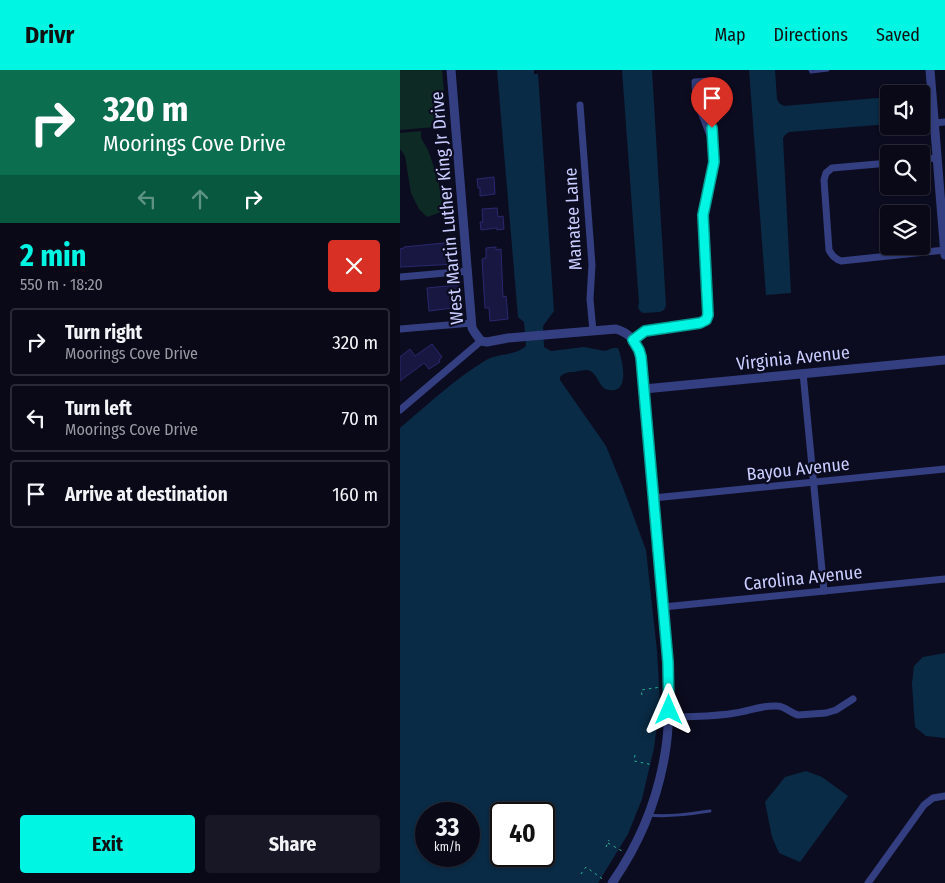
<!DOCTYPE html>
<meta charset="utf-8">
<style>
:root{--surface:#090918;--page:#171725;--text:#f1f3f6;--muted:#999aa2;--line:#292a37;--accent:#00f5e3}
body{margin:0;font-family:"Fira Sans Condensed",sans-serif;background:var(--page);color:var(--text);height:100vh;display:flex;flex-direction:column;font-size:19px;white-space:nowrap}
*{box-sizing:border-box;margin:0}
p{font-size:16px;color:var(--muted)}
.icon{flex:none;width:28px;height:28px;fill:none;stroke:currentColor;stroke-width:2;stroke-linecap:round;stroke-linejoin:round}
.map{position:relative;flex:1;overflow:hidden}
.details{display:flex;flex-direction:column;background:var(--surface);width:400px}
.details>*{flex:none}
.hud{background:#0b6e4f;color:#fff;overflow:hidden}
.buttons{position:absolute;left:480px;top:15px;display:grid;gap:10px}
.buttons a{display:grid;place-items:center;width:50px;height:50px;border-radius:5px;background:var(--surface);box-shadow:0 1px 4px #0004,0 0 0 1px var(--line);font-size:25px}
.speed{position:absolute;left:15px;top:732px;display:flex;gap:10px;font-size:25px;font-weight:700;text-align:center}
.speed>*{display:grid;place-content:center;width:65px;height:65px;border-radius:50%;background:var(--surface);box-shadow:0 1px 4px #0004,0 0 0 1px var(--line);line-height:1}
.speed small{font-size:12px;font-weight:400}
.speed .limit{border:2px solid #111;border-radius:8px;background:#fff;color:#111}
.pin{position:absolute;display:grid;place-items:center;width:42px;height:42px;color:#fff;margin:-51px -21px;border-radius:50% 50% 50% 0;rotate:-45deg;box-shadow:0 0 5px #0007}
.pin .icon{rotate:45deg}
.me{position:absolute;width:55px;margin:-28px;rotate:0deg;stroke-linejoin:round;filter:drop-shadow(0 0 4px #0008)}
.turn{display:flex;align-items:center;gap:18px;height:105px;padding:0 20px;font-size:22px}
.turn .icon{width:65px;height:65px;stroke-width:2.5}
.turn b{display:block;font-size:35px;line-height:42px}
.lanes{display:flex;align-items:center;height:48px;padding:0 20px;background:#0003;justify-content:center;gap:25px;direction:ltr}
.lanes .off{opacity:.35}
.round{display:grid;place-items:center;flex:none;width:52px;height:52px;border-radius:5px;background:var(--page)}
.headline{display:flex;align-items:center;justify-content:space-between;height:85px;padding:0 20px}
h1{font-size:30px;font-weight:700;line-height:38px;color:var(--accent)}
.primary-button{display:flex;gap:10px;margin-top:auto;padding:10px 20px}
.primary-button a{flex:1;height:58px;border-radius:5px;background:var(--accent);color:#111;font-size:20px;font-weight:700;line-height:58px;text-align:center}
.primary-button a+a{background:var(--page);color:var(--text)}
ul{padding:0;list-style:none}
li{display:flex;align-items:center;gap:15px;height:68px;margin:0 10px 8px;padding:0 10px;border:2px solid var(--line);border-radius:5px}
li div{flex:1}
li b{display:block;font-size:19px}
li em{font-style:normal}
header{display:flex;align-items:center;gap:30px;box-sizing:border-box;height:70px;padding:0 25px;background:var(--accent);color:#111}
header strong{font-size:24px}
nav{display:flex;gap:28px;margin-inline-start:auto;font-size:18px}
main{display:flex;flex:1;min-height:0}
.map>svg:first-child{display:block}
</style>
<header>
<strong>Drivr</strong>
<nav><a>Map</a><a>Directions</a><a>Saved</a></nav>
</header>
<main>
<section class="details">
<div class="hud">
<div class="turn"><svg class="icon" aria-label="right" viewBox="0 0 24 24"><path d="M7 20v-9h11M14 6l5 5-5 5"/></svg><div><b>320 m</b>Moorings Cove Drive</div></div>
<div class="lanes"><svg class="icon off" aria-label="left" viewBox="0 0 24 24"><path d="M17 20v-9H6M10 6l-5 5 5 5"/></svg><svg class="icon off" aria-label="ahead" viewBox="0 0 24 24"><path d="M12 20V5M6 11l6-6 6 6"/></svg><svg class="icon" aria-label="right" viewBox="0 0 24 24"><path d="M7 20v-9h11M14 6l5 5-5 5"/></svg></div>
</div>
<div class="headline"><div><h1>2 min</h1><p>550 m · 18:20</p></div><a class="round" style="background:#d93025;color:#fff"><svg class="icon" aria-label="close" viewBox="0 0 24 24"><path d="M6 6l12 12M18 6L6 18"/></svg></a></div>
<ul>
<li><svg class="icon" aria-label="right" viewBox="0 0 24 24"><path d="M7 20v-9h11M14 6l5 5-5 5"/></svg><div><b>Turn right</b><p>Moorings Cove Drive</p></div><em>320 m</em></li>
<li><svg class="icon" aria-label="left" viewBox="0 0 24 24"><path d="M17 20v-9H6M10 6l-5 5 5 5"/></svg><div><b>Turn left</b><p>Moorings Cove Drive</p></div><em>70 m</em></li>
<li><svg class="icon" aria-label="arrive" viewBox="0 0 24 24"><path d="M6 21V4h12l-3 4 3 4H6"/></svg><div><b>Arrive at destination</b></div><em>160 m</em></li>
</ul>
<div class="primary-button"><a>Exit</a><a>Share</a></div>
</section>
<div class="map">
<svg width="545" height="813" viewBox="0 0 545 813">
<rect width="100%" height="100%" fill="#0c0c20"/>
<g fill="#0e2a24">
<path d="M0 0H42L47 56 0 60Z"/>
<path d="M21 61V68L28 80 38 109 44 141 27 147 19 139 11 123 5 86 0 79V63Z"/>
</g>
<g fill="#0a2b45" fill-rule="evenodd">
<path d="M97 0H134V4H138L154 241 143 256 144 277 151 281 184 277 205 281 213 278H218C222 288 231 324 209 320 198 319 198 301 187 300 183 300 178 301 175 302 169 302 165 302 160 307V310L206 376 222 415 246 480 257 581 260 632 254 678 242 729 228 764 198 813H0V358C28 334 55 309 86 290 98 283 115 286 126 276L124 252 118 247ZM26 744H69V786H26ZM101 744H144V786H101Z"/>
<path d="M222 0H252L266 236 264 240 260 242 243 243 240 241 238 237 239 233Z"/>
<path d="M349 0H375L377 29 379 33 384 36 489 27V54L389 62 385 65 383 68 391 223 366 225Z"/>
<path d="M545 583V668L526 666 515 657 512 614 514 596 523 587Z"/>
<path d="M406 701 422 707 448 726 400 792 379 783 372 767 365 732 385 707Z"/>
</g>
<g fill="#181741" stroke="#2a286e">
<path d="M94 107 95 124 80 126V118H78L77 109Z"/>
<path d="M97 138 98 147 103 146 104 159 97 160V158L81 160 80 152H83L82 139Z"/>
<path d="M54 172 56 194 0 197V179L4 178V177Z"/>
<path d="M96 177V180L101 179 103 227 106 226 108 249 90 251 89 238H85L82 189 86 188V178Z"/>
<path d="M58 215 60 237 29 241 27 218Z"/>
<path d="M32 274 42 287 39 290 40 292 29 299 24 293 0 311V287L10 279 15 286Z"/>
</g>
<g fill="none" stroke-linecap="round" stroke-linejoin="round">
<g stroke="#28b594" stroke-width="1" stroke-dasharray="2.5 4" stroke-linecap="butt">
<path d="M242 625 241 620 261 617"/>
<path d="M235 685 234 691 253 695"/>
<path d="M208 773 222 781"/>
<path d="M206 777 209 770"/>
<path d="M181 804 186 797 204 810"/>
</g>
<g stroke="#343f81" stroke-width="3">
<path d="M410 0 411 2 428 0"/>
<path d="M248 745C269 747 290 744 310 741"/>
</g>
<g stroke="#343f81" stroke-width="7">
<path d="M180 35 192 195 190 229 193 261"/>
<path d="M534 53 545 52"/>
<path d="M521 89 537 88"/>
<path d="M489 93 432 98 426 103 424 110 429 180C432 186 435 189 441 191L545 180"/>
<path d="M0 207 68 201"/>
<path d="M0 259 72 253"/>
<path d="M233 270 245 261 301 253 306 250 309 245 303 145 314 92 309 11 295 12 296 29 313 73"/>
<path d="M403 303 424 521"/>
<path d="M0 340 81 271"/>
<path d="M253 428 545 399"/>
<path d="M263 537 545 509"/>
<path d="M269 648C290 646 313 647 335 643 349 641 362 635 377 636 385 636 390 643 398 645L426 643 436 640 453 629"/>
<path d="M468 813 524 735 533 728 545 726"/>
</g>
<g stroke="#343f81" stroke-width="9">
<path d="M51 0 72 258 75 263 81 271 87 272 108 268 216 259C230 263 238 274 241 287L268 593C269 621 270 649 266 677 259 726 240 773 212 813"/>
<path d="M530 0 545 185"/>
<path d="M244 319 545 290"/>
</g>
</g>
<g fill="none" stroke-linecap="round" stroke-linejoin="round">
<defs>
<path id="route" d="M269 640 268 592 241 287 239 280 233 270 245 261 300 253 306 250 308 245 303 145 314 92 312 58"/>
</defs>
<use href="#route" stroke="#009f94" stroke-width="12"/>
<use href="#route" stroke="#00f5e3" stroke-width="9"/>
</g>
<g text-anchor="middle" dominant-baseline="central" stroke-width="4.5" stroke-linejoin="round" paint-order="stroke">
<g font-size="18" fill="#cacdff" stroke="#0c0c20">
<text transform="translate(47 138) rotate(-95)">West Martin Luther King Jr Drive</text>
<text transform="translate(173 149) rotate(-93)">Manatee Lane</text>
<text transform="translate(393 288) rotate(-6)">Virginia Avenue</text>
<text transform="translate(398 399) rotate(-6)">Bayou Avenue</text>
<text transform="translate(403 508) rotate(-6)">Carolina Avenue</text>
</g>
</g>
</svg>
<div class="buttons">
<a><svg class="icon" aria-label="sound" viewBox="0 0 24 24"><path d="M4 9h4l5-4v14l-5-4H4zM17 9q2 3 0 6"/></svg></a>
<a><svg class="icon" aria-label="search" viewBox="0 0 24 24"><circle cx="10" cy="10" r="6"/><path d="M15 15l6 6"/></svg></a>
<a><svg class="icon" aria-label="layers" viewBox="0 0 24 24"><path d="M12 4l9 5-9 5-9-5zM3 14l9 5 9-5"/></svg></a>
</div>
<div class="speed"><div>33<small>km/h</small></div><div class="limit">40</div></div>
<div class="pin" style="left:312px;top:58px;background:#d93025"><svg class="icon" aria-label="arrive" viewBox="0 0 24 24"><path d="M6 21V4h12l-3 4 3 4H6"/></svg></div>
<svg class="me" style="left:269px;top:640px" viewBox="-20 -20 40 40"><path d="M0-17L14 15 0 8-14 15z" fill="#00f5e3" stroke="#fff" stroke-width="4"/></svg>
</div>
</main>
